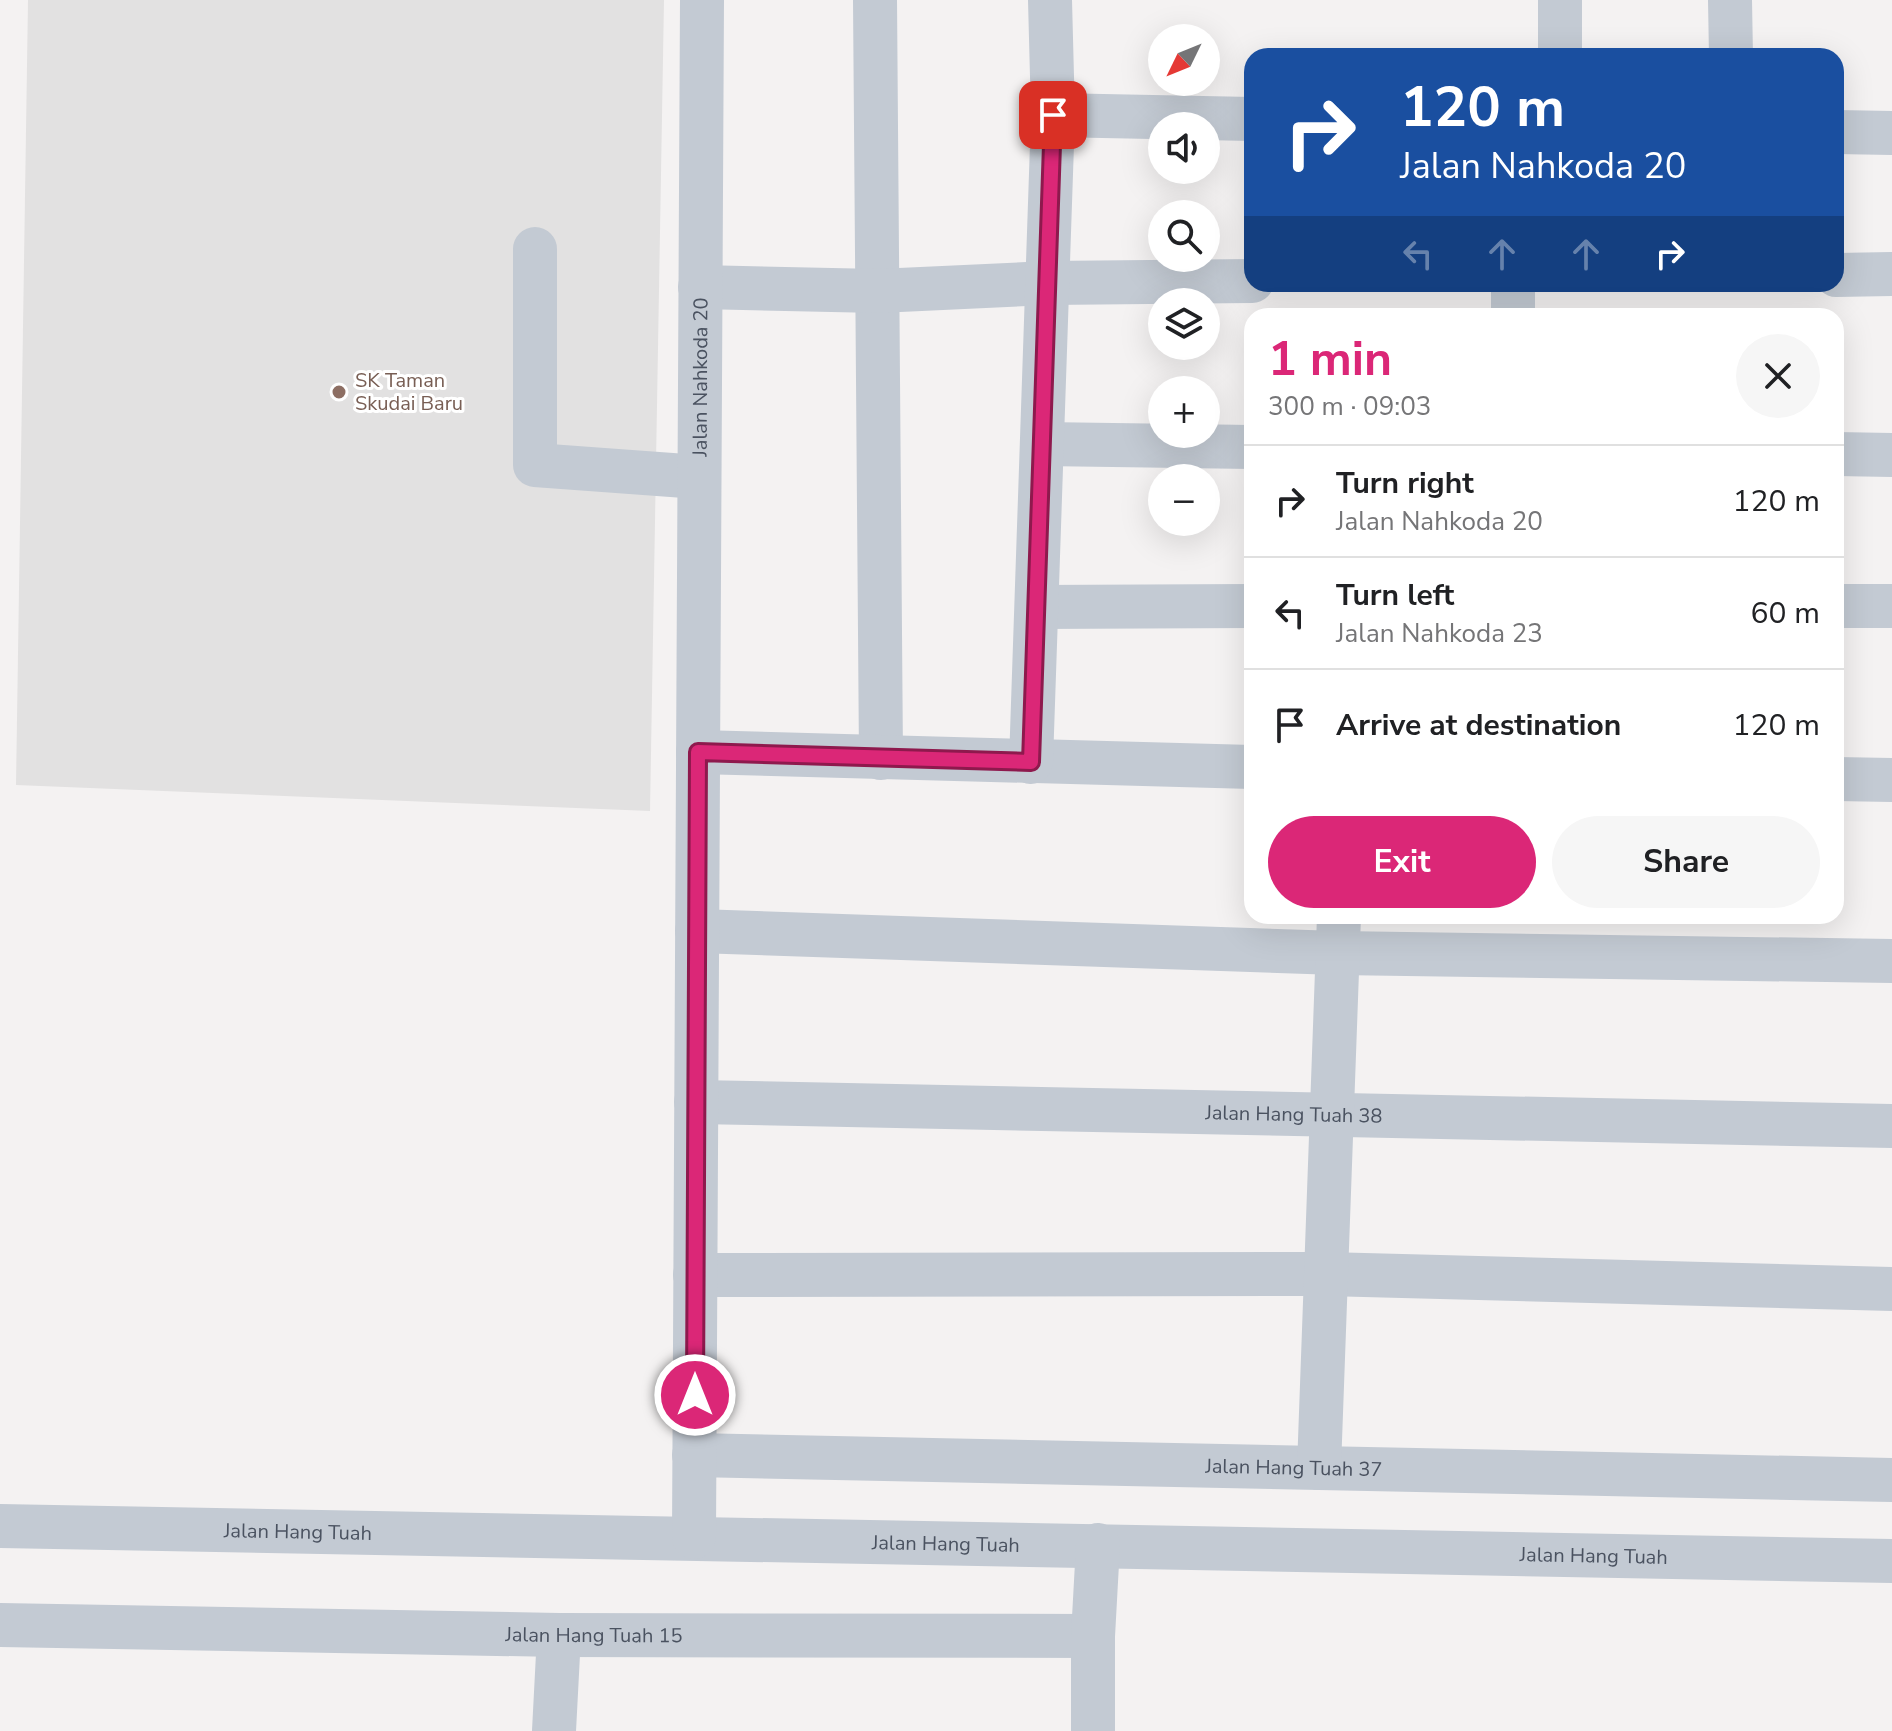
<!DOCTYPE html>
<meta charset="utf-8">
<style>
:root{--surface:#fff;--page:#f6f6f6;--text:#202124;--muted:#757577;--line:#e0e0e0;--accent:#db2777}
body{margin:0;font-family:"Nunito Sans",sans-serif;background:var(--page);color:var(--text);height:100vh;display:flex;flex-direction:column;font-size:30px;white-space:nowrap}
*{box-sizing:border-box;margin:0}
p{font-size:26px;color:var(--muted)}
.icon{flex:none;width:44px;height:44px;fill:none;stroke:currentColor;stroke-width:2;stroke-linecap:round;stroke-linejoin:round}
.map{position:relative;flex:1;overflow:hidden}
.drawer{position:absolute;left:1244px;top:308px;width:600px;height:616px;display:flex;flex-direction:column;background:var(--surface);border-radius:24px;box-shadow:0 8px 32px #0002}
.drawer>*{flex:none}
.guide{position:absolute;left:1244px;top:48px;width:600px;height:244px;border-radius:24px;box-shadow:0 8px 32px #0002;background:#1a4fa0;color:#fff;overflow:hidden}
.needle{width:52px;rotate:227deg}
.fabs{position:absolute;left:1148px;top:24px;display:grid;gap:16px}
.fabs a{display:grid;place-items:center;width:72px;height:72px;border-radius:50%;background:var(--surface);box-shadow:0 8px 32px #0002;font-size:40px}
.pin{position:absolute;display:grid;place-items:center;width:68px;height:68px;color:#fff;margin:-34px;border-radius:16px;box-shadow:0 4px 12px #0006}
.me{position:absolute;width:88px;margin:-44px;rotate:0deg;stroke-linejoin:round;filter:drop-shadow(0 0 6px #0008)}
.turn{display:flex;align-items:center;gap:28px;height:168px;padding:0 24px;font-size:36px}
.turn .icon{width:104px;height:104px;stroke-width:2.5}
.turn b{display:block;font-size:56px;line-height:68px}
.lanes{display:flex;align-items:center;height:76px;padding:0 24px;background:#0003;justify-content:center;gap:40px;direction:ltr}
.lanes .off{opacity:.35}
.round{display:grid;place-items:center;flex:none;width:84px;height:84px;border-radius:42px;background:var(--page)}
.head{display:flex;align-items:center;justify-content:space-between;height:136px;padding:0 24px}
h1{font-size:48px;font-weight:700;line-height:60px;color:var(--accent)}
.primary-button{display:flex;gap:16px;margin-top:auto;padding:16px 24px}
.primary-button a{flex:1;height:92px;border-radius:48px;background:var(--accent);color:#fff;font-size:32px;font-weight:700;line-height:92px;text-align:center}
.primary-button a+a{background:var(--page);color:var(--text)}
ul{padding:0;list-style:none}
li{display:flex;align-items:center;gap:24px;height:112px;padding:0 24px;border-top:2px solid var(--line)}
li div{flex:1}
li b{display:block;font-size:30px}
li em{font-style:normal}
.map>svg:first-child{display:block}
</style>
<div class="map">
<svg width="1892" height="1731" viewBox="0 0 1892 1731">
<rect width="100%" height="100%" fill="#f4f2f2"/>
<path fill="#e2e1e1" d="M28 0H664L650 811 16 785Z"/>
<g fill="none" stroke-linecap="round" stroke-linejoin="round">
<g stroke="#c3cad3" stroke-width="44">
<path d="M875 0 881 758"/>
<path d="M1560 0V56"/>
<path d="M1730 0 1731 56"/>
<path d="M1053 115 1252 119"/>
<path d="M1836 132 1892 133"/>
<path d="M535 249V465L699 477"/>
<path d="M1836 275 1892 274"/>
<path d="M700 287 878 291 1048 283 1252 281"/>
<path d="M1513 316V284"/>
<path d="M1043 444 1252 447"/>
<path d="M1836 454 1892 455"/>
<path d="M1836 606H1892"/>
<path d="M1037 607 1252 606"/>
<path d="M698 752 1252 767"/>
<path d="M1031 762 1053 115 1050 0"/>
<path d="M1836 779 1892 780"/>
<path d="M697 931 1338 953 1892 961"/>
<path id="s1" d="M696 1102 1892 1126"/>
<path d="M695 1275 1326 1274 1892 1289"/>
<path id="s2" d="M694 1455 1892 1480"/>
<path d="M1319 1468 1339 916"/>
<path id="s3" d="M0 1526 1892 1561"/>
<path id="s4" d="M694 1537 702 0"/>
<path id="s5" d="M0 1625 559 1635 1093 1636"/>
<path d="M554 1731 559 1635"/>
<path d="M1093 1731V1636L1098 1545"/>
</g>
</g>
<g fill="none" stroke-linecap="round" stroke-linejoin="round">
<defs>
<path id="route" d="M695 1395 698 752 1031 762 1053 115"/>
</defs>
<use href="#route" stroke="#8e194d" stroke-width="20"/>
<use href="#route" stroke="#db2777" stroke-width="14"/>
</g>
<circle fill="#8d6e63" stroke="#fff" stroke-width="3" cx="339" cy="392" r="8"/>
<g text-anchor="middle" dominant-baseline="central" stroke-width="6" stroke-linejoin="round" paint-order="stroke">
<g font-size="20" fill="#4a5260" stroke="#fff">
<text stroke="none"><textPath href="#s4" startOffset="1160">Jalan Nahkoda 20</textPath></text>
<text stroke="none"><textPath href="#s1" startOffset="598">Jalan Hang Tuah 38</textPath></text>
<text stroke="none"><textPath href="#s2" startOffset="600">Jalan Hang Tuah 37</textPath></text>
<text stroke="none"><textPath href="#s3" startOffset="298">Jalan Hang Tuah</textPath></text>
<text stroke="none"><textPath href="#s3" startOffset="946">Jalan Hang Tuah</textPath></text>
<text stroke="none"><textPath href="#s3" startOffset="1594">Jalan Hang Tuah</textPath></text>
<text stroke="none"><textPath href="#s5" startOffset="594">Jalan Hang Tuah 15</textPath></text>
</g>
<g font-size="20" fill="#785e54" stroke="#fff" text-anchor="start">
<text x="355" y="380">SK Taman<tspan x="355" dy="23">Skudai Baru</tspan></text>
</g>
</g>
</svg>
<div class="fabs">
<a><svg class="needle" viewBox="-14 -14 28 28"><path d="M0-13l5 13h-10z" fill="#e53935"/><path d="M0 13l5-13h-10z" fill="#757577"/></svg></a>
<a><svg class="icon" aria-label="sound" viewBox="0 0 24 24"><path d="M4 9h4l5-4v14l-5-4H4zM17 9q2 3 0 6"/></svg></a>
<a><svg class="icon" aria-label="search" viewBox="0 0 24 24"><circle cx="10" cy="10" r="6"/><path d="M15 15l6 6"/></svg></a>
<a><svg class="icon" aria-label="layers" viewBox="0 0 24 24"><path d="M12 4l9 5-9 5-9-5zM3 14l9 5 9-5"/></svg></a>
<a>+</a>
<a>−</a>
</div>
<div class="pin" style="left:1053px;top:115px;background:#d93025"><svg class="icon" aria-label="arrive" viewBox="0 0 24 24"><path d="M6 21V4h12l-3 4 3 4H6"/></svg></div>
<svg class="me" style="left:695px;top:1395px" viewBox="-20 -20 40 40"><circle r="17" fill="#db2777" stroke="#fff" stroke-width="3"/><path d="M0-11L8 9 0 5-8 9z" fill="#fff"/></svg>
<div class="guide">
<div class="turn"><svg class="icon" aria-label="right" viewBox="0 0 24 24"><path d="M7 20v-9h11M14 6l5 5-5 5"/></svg><div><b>120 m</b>Jalan Nahkoda 20</div></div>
<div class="lanes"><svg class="icon off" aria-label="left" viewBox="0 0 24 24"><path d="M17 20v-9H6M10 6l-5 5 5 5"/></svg><svg class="icon off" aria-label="ahead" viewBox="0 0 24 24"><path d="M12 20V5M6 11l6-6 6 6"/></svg><svg class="icon off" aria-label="ahead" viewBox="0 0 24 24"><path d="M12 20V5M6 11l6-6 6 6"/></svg><svg class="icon" aria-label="right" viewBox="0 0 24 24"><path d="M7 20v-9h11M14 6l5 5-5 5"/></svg></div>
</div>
<section class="drawer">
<div class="head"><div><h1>1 min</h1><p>300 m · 09:03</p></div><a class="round"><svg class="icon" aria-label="close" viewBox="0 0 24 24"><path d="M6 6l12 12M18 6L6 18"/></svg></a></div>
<ul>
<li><svg class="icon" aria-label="right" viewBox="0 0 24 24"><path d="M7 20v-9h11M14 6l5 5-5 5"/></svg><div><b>Turn right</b><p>Jalan Nahkoda 20</p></div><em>120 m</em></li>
<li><svg class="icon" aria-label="left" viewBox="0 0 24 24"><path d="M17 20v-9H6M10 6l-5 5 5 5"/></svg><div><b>Turn left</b><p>Jalan Nahkoda 23</p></div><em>60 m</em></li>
<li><svg class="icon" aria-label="arrive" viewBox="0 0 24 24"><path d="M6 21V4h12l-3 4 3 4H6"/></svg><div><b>Arrive at destination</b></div><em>120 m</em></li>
</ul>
<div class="primary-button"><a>Exit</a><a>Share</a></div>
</section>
</div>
